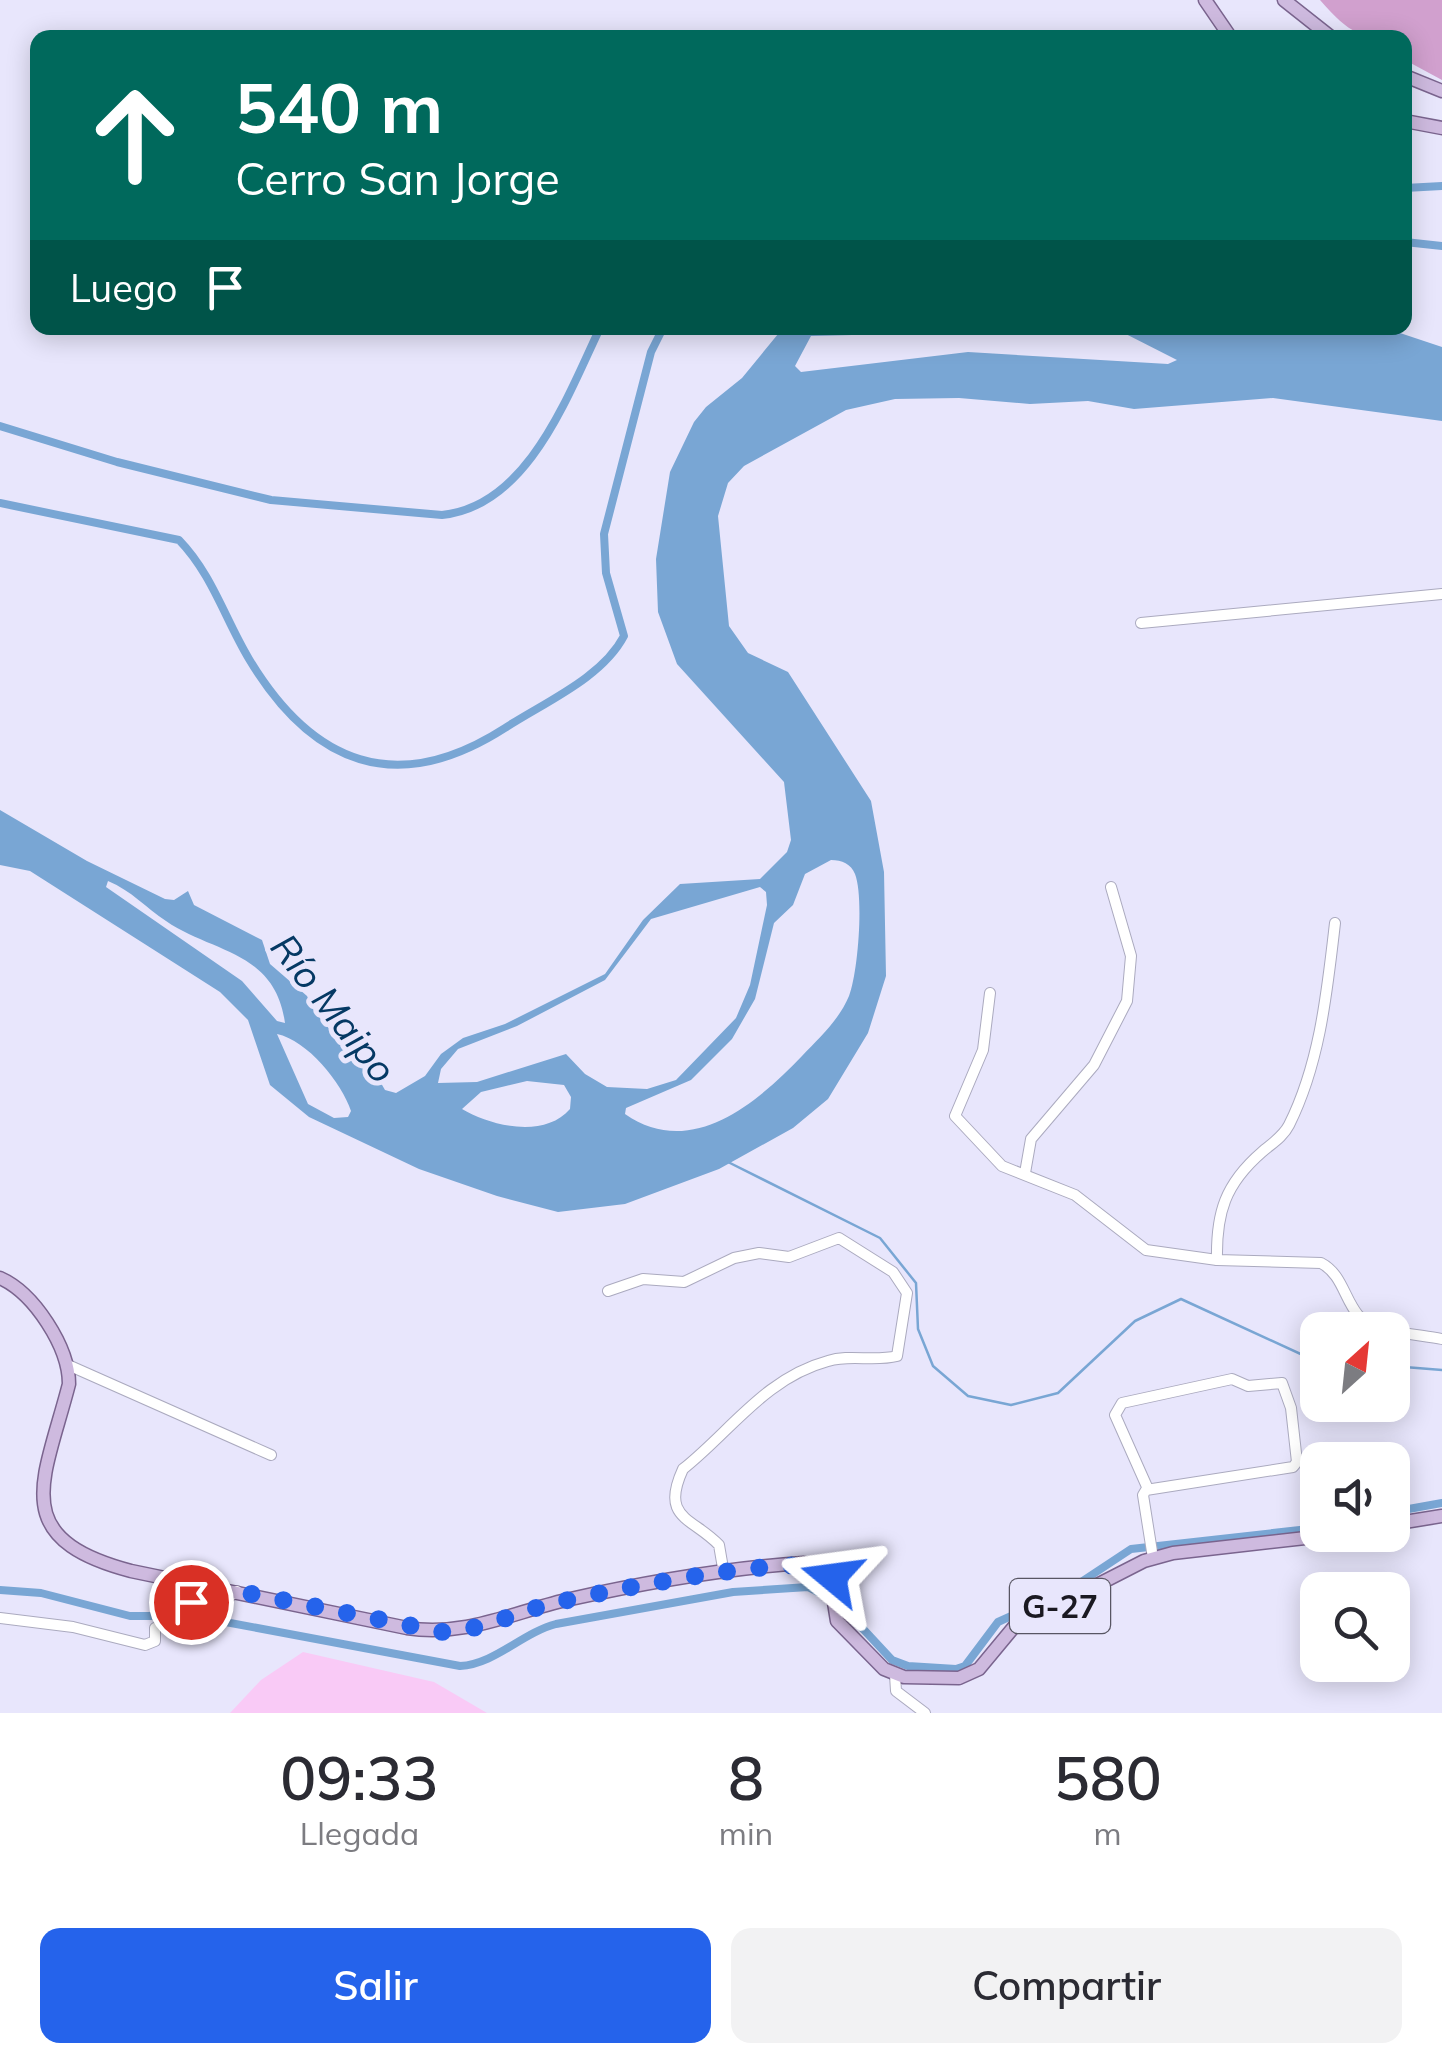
<!DOCTYPE html>
<html lang="es">
<meta charset="utf-8">
<style>
:root{--surface:#fff;--page:#f2f2f3;--text:#2b2b33;--muted:#7c7c81;--accent:#2563eb}
body{margin:0;font-family:Mulish,sans-serif;background:var(--page);color:var(--text);height:100vh;display:flex;flex-direction:column;font-size:38px;white-space:nowrap}
*{box-sizing:border-box;margin:0}
p{font-size:32px;color:var(--muted)}
.icon{flex:none;width:55px;height:55px;fill:none;stroke:currentColor;stroke-width:2;stroke-linecap:round;stroke-linejoin:round}
.map{position:relative;height:1713px;overflow:hidden}
.panel{display:flex;flex-direction:column;background:var(--surface);flex:1}
.panel>*{flex:none}
.guide{position:absolute;left:30px;top:30px;width:1382px;height:305px;border-radius:20px;box-shadow:0 5px 25px #0003;background:#00695c;color:#fff;overflow:hidden}
.needle{width:65px;rotate:27deg}
.buttons{position:absolute;left:1300px;top:1312px;display:grid;gap:20px}
.buttons a{display:grid;place-items:center;width:110px;height:110px;border-radius:20px;background:var(--surface);box-shadow:0 5px 25px #0003;font-size:50px}
.pin{position:absolute;display:grid;place-items:center;width:85px;height:85px;color:#fff;margin:-42px;border:5px solid #fff;border-radius:50%;box-shadow:0 2px 10px #0007}
.me{position:absolute;width:110px;margin:-55px;rotate:286deg;stroke-linejoin:round;filter:drop-shadow(0 0 8px #0008)}
.turn{display:flex;align-items:center;gap:35px;height:210px;padding:0 40px;font-size:45px}
.turn .icon{width:130px;height:130px;stroke-width:2.5}
.turn b{display:block;font-size:70px;line-height:85px}
.then{display:flex;align-items:center;height:95px;padding:0 40px;background:#0003;gap:20px;font-size:38px}
.eta{display:flex;justify-content:space-evenly;align-items:center;height:170px;text-align:center}
.eta b{font-size:60px;font-weight:600;line-height:70px}
.action{display:flex;gap:20px;margin-top:auto;padding:20px 40px}
.action a{flex:1;height:115px;border-radius:20px;background:var(--accent);color:#fff;font-size:40px;font-weight:600;line-height:115px;text-align:center}
.action a+a{background:var(--page);color:var(--text)}
.map>svg:first-child{display:block}
</style>
<div class="map">
<svg width="1442" height="1713" viewBox="0 0 1442 1713">
<rect width="100%" height="100%" fill="#e8e6fc"/>
<path fill="#f9caf6" d="M303 1652 434 1682 487 1713H230L261 1680Z"/>
<path fill="#d1a0ce" d="M1320 0H1442V80L1405 60V38C1359 38 1351 35 1320 0Z"/>
<path fill="#79a6d4" fill-rule="evenodd" d="M783 328H866L852 335 811 336 795 366 801 372 968 352 1168 364 1177 360 1114 328H1385L1442 347V421L1273 398 1134 409 1088 401 1030 404 959 398 895 399 846 410 744 466 728 483 718 516 729 626 748 653 788 672 871 801 884 872 886 976 868 1033 828 1099 793 1128 719 1169 625 1204 558 1212 497 1196 419 1169 309 1117 270 1085 248 1020 220 992 30 871 0 865V810L87 861 165 899 174 900 188 891 194 905 262 940 270 964 307 996 314 1011 343 1045 374 1071 385 1090 396 1093 425 1076 441 1054 463 1038 505 1024 605 974 643 920 680 884 760 879 787 852 791 840 784 782 677 664 658 612 656 559 670 472 694 422 706 407 742 378ZM831 860C842 860 851 864 855 874 864 897 858 973 849 996 839 1020 820 1037 802 1056 757 1103 691 1160 625 1114L626 1108 691 1080 732 1039 755 999 774 923 793 905 805 874ZM108 881C132 891 146 908 166 921 212 953 275 950 285 1023L277 1021 242 981 106 887ZM760 887 766 892 767 905 750 985 736 1018 676 1080 647 1089 607 1087 585 1074 566 1054 477 1082 438 1083 441 1069 458 1049 517 1026 605 980 651 919ZM277 1034C307 1040 342 1083 351 1111L348 1117 334 1118 308 1104ZM527 1081 564 1085 571 1097 570 1109C544 1139 491 1126 462 1109L481 1092Z"/>
<g fill="none" stroke-linecap="round" stroke-linejoin="round">
<g stroke="#79a6d4" stroke-width="2.5">
<path d="M728 1162 880 1238 916 1283 918 1329 933 1366 968 1396 1011 1405 1058 1393 1135 1321 1181 1299 1318 1362"/>
<path d="M1392 1366 1442 1370"/>
</g>
<g stroke="#79a6d4" stroke-width="8">
<path d="M1405 188 1442 186"/>
<path d="M1405 242 1442 246"/>
<path d="M0 426 117 462 271 500 442 515C528 506 567 397 600 328"/>
<path d="M0 503 179 540C212 574 225 619 249 659 312 764 396 798 505 728 545 702 602 678 624 636L606 573 604 534 651 352 663 328"/>
<path d="M1392 1512 1442 1503"/>
<path d="M0 1590 41 1593 130 1616H193L460 1666C495 1664 522 1633 556 1624L733 1592 808 1587 839 1603 892 1660 908 1666 956 1669 965 1666 998 1622 1069 1590 1131 1549 1318 1528"/>
</g>
<defs>
<g id="minor">
<path d="M1141 623 1442 594"/>
<path d="M990 993 983 1050 955 1116 1002 1166 1075 1195 1146 1250 1217 1260 1321 1263C1342 1274 1344 1298 1358 1315 1375 1333 1418 1334 1442 1339"/>
<path d="M1025 1173 1031 1139 1094 1065 1127 1001 1131 956 1111 887"/>
<path d="M1217 1260C1216 1213 1225 1184 1262 1152 1271 1144 1283 1137 1289 1125 1320 1063 1327 992 1335 923"/>
<path d="M608 1291 643 1279 684 1282 734 1258 759 1253 789 1257 839 1238 893 1272 907 1293 897 1356C874 1362 850 1354 828 1361 765 1378 730 1432 683 1469 660 1519 692 1517 719 1545L724 1574"/>
<path d="M68 1365 271 1455"/>
<path d="M1148 1489 1115 1415 1122 1403 1232 1379 1248 1386 1282 1383 1291 1408 1297 1462 1293 1467 1146 1490 1143 1495 1153 1558"/>
<path d="M159 1609C186 1598 215 1611 237 1591"/>
<path d="M0 1618 73 1627 145 1645 155 1641V1628"/>
<path d="M895 1675 896 1691 925 1713"/>
</g>
<g id="major">
<path d="M1205 0 1231 38"/>
<path d="M1284 0 1332 38"/>
<path d="M1405 76 1442 91"/>
<path d="M1405 121 1442 128"/>
<path d="M0 1278C34 1293 69 1347 69 1384 44 1481 6 1538 131 1571L407 1628C465 1637 511 1613 566 1600 642 1583 726 1568 804 1563L829 1572 837 1621 884 1669 904 1677 959 1678 979 1669 1013 1628 1144 1561 1173 1553 1332 1535"/>
<path d="M1392 1524 1442 1516"/>
</g>
</defs>
<use href="#minor" stroke="#abaabf" stroke-width="12"/>
<use href="#major" stroke="#7a648e" stroke-width="15"/>
<use href="#minor" stroke="#fff" stroke-width="10"/>
<use href="#major" stroke="#cebadf" stroke-width="12"/>
</g>
<g fill="none" stroke-linecap="round" stroke-linejoin="round">
<path stroke="#2563eb" stroke-width="18" stroke-dasharray="0 32.4" d="M191 1602 217 1604 237 1591 443 1632C476 1631 507 1617 539 1607 586 1594 787 1555 825 1568L832 1577"/>
</g>
<g text-anchor="middle" dominant-baseline="central" stroke-width="10" stroke-linejoin="round" paint-order="stroke">
<rect fill="#e8e6fc" stroke="#585663" stroke-width="2.5" x="1010" y="1579" width="100" height="54" rx="8"/>
<g font-size="32" font-weight="bold" fill="#1a1921">
<text x="1060" y="1606">G-27</text>
</g>
<g font-size="38" font-style="italic" fill="#053964" stroke="#e8e6fc">
<text transform="translate(334 1008) rotate(52)">Río Maipo</text>
</g>
</g>
</svg>
<div class="buttons">
<a><svg class="needle" viewBox="-14 -14 28 28"><path d="M0-13l5 13h-10z" fill="#e53935"/><path d="M0 13l5-13h-10z" fill="#7c7c81"/></svg></a>
<a><svg class="icon" aria-label="sound" viewBox="0 0 24 24"><path d="M4 9h4l5-4v14l-5-4H4zM17 9q2 3 0 6"/></svg></a>
<a><svg class="icon" aria-label="search" viewBox="0 0 24 24"><circle cx="10" cy="10" r="6"/><path d="M15 15l6 6"/></svg></a>
</div>
<div class="pin" style="left:191px;top:1602px;background:#d93025"><svg class="icon" aria-label="arrive" viewBox="0 0 24 24"><path d="M6 21V4h12l-3 4 3 4H6"/></svg></div>
<svg class="me" style="left:832px;top:1577px" viewBox="-20 -20 40 40"><path d="M0-17L14 15 0 8-14 15z" fill="#2563eb" stroke="#fff" stroke-width="4"/></svg>
<div class="guide">
<div class="turn"><svg class="icon" aria-label="ahead" viewBox="0 0 24 24"><path d="M12 20V5M6 11l6-6 6 6"/></svg><div><b>540 m</b>Cerro San Jorge</div></div>
<div class="then">Luego<svg class="icon" aria-label="arrive" viewBox="0 0 24 24"><path d="M6 21V4h12l-3 4 3 4H6"/></svg></div>
</div>
</div>
<section class="panel">
<div class="eta">
<div><b>09:33</b><p>Llegada</p></div>
<div><b>8</b><p>min</p></div>
<div><b>580</b><p>m</p></div>
</div>
<div class="action"><a>Salir</a><a>Compartir</a></div>
</section>
